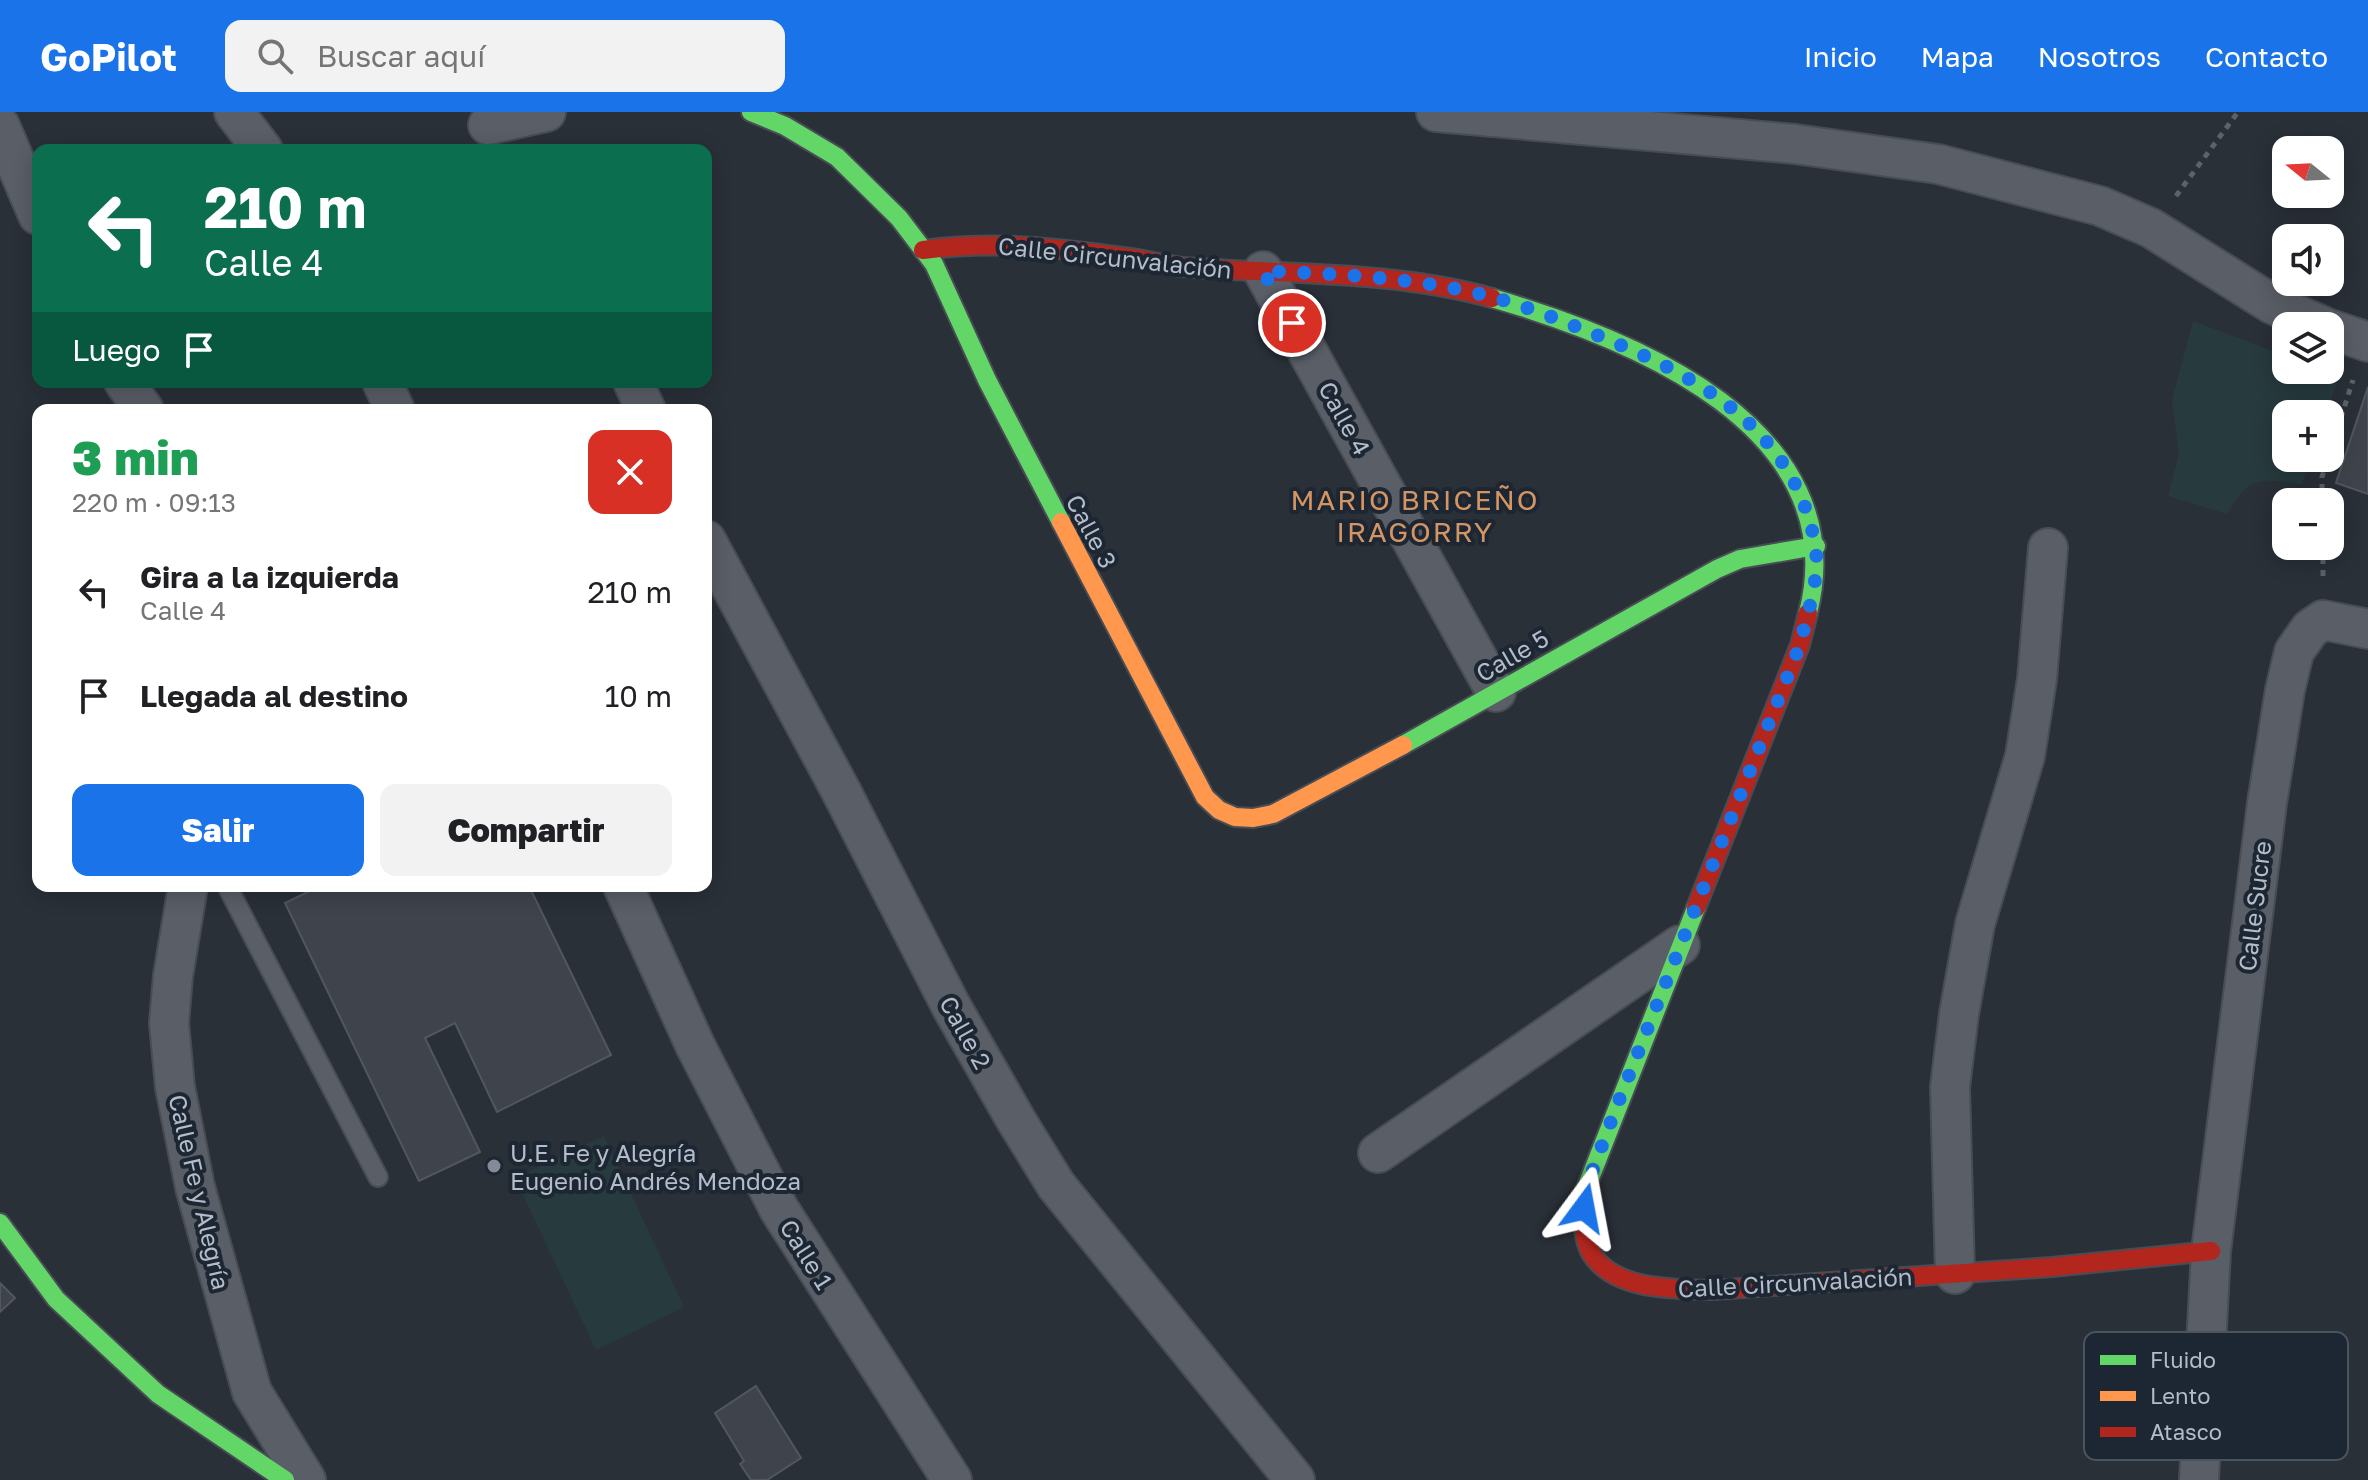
<!DOCTYPE html>
<html lang="es">
<meta charset="utf-8">
<style>
:root{--surface:#fff;--page:#f2f2f2;--text:#202124;--muted:#757577;--accent:#1a73e8}
body{margin:0;font-family:"Golos Text",sans-serif;background:var(--page);color:var(--text);height:100vh;display:flex;flex-direction:column;font-size:30px;white-space:nowrap}
*{box-sizing:border-box;margin:0}
p{font-size:26px;color:var(--muted)}
.icon{flex:none;width:44px;height:44px;fill:none;stroke:currentColor;stroke-width:2;stroke-linecap:round;stroke-linejoin:round}
.map{position:relative;flex:1;overflow:hidden}
.drawer{position:absolute;left:32px;top:292px;width:680px;height:488px;display:flex;flex-direction:column;background:var(--surface);border-radius:16px;box-shadow:0 4px 20px #0003}
.drawer>*{flex:none}
.guide{position:absolute;left:32px;top:32px;width:680px;height:244px;border-radius:16px;box-shadow:0 4px 20px #0003;background:#0b6e4f;color:#fff;overflow:hidden}
.needle{width:52px;rotate:288deg}
.tools{position:absolute;left:2272px;top:24px;display:grid;gap:16px}
.tools a{display:grid;place-items:center;width:72px;height:72px;border-radius:16px;background:var(--surface);box-shadow:0 4px 20px #0003;font-size:40px}
.pin{position:absolute;display:grid;place-items:center;width:68px;height:68px;color:#fff;margin:-34px;border:4px solid #fff;border-radius:50%;box-shadow:0 2px 8px #0007}
.me{position:absolute;width:88px;margin:-44px;rotate:13deg;stroke-linejoin:round;filter:drop-shadow(0 0 6px #0008)}
.turn{display:flex;align-items:center;gap:28px;height:168px;padding:0 40px;font-size:36px}
.turn .icon{width:104px;height:104px;stroke-width:2.5}
.turn b{display:block;font-size:56px;line-height:68px}
.then{display:flex;align-items:center;height:76px;padding:0 40px;background:#0003;gap:16px;font-size:30px}
.round{display:grid;place-items:center;flex:none;width:84px;height:84px;border-radius:16px;background:var(--page)}
.headline{display:flex;align-items:center;justify-content:space-between;height:136px;padding:0 40px}
h1{font-size:48px;font-weight:800;line-height:60px;color:#1e9e55}
.button{display:flex;gap:16px;margin-top:auto;padding:16px 40px}
.button a{flex:1;height:92px;border-radius:16px;background:var(--accent);color:#fff;font-size:32px;font-weight:800;line-height:92px;text-align:center}
.button a+a{background:var(--page);color:var(--text)}
ul{padding:0;list-style:none}
li{display:flex;align-items:center;gap:24px;height:104px;padding:0 40px}
li div{flex:1}
li b{display:block;font-size:30px}
li em{font-style:normal}
header{display:flex;align-items:center;gap:48px;box-sizing:border-box;height:112px;padding:0 40px;background:var(--accent);color:#fff}
header strong{font-size:38px}
nav{display:flex;gap:44px;margin-inline-start:auto;font-size:28px}
.search{width:560px;height:72px;background:var(--page);display:flex;align-items:center;gap:20px;box-sizing:border-box;padding:0 28px;border-radius:16px;color:var(--muted);font-size:30px}
.map>svg:first-child{display:block}
</style>
<header>
<strong>GoPilot</strong>
<div class="search"><svg class="icon" aria-label="search" viewBox="0 0 24 24"><circle cx="10" cy="10" r="6"/><path d="M15 15l6 6"/></svg>Buscar aquí</div>
<nav><a>Inicio</a><a>Mapa</a><a>Nosotros</a><a>Contacto</a></nav>
</header>
<div class="map">
<svg width="2368" height="1368" viewBox="0 0 2368 1368">
<rect width="100%" height="100%" fill="#2a3038"/>
<g fill="#273a3e">
<path d="M2193 209 2286 244V258H2319L2338 268 2326 302H2286V346H2311L2302 372C2261 367 2249 362 2227 402L2168 384 2179 342 2172 288Z"/>
<path d="M604 1024 684 1195 596 1238 515 1066Z"/>
</g>
<g fill="#3f444c" stroke="#52575f" stroke-width="2">
<path d="M2368 275V382L2336 371Z"/>
<path d="M320 774H529L611 943 497 1000 455 911 425 926 480 1040 419 1069 285 791Z"/>
<path d="M0 1171 15 1186 0 1200Z"/>
<path d="M756 1274 801 1346 767 1368H751L740 1352 744 1349 715 1301Z"/>
</g>
<g fill="none" stroke-linecap="round" stroke-linejoin="round">
<defs>
<path id="lane" d="M227 774 378 1065"/>
<g id="street">
<path d="M234 0 263 38"/>
<path d="M1436 0 1795 32 1938 52 2100 94 2151 116 2272 192 2323 214"/>
<path d="M488 13 546 0"/>
<path d="M0 14 38 103"/>
<path d="M1263 159 1496 580"/>
<path d="M2330 217 2368 230"/>
<path d="M124 270 144 298"/>
<path d="M382 270 395 298"/>
<path d="M633 270 646 298"/>
<path d="M706 428 841 679 951 894 1016 1008 1056 1073 1295 1368"/>
<path d="M188 774 173 864 169 911 175 975 195 1075 252 1280 306 1368"/>
<path d="M623 774 695 933 779 1097 952 1368"/>
<path d="M1378 1041 1680 833"/>
<path d="M1955 1162 1950 975 1959 902 1975 812 2025 644 2037 567 2048 436"/>
<path d="M2199 1368 2211 1139 2267 691 2285 578 2294 540 2310 517 2323 508 2368 517"/>
</g>
<g id="fast">
<path d="M751 0 785 14 837 45 899 106 934 152 987 268 1061 410"/>
<path d="M1492 186C1633 227 1855 315 1808 501"/>
<path d="M1403 633 1717 457 1740 447 1816 434"/>
<path d="M1585 1086V1079L1696 796"/>
<path d="M0 1111 56 1187 158 1282 285 1368"/>
</g>
<path id="slow" d="M1061 410 1205 685 1219 698 1235 705 1253 706 1273 702 1403 633"/>
<g id="jam">
<path d="M923 138C993 129 1054 135 1123 145 1143 147 1163 153 1183 155 1287 163 1392 158 1492 186"/>
<path d="M1696 796 1800 533 1808 501"/>
<path d="M1585 1086C1584 1104 1582 1126 1591 1141 1614 1179 1675 1177 1713 1178L2052 1155 2211 1139"/>
</g>
</defs>
<use href="#lane" stroke="#484c55" stroke-width="22"/>
<use href="#street" stroke="#484c55" stroke-width="42"/>
<use href="#fast" stroke="#484c55" stroke-width="22"/>
<use href="#slow" stroke="#484c55" stroke-width="22"/>
<use href="#jam" stroke="#484c55" stroke-width="22"/>
<g stroke="#5c6268" stroke-width="5" stroke-dasharray="6 6" stroke-linecap="butt">
<path d="M2176 84 2238 0"/>
<path d="M2330 340 2353 268"/>
<path d="M2322 390V365L2328 346"/>
<path d="M2323 434V467"/>
</g>
<use href="#lane" stroke="#5a5e66" stroke-width="18"/>
<use href="#street" stroke="#5a5e66" stroke-width="38"/>
<use href="#fast" stroke="#63d668" stroke-width="18"/>
<use href="#slow" stroke="#ff974d" stroke-width="18"/>
<use href="#jam" stroke="#b3261e" stroke-width="18"/>
</g>
<g fill="none" stroke-linecap="round" stroke-linejoin="round">
<path stroke="#1a73e8" stroke-width="14" stroke-dasharray="0 25.2" d="M1292 211 1263 159C1336 162 1409 165 1480 182 1519 191 1557 207 1594 222 1695 263 1793 314 1815 432 1821 464 1807 502 1800 533L1616 996 1585 1079 1584 1096"/>
</g>
<circle fill="#848b96" stroke="#1d2633" stroke-width="3" cx="494" cy="1054" r="8"/>
<g text-anchor="middle" dominant-baseline="central" stroke-width="8" stroke-linejoin="round" paint-order="stroke">
<g font-size="24" fill="#b4bcc9" stroke="#1d2633">
<text transform="translate(1115 145) rotate(6)">Calle Circunvalación</text>
<text transform="translate(1345 306) rotate(61)">Calle 4</text>
<text transform="translate(1092 419) rotate(62)">Calle 3</text>
<text transform="translate(1512 543) rotate(-30)">Calle 5</text>
<text transform="translate(2254 794) rotate(-83)">Calle Sucre</text>
<text transform="translate(966 920) rotate(61)">Calle 2</text>
<text transform="translate(200 1080) rotate(77)">Calle Fe y Alegría</text>
<text transform="translate(807 1142) rotate(58)">Calle 1</text>
<text transform="translate(1795 1170) rotate(-3)">Calle Circunvalación</text>
</g>
<g font-size="24" fill="#b4bcc9" stroke="#1d2633" text-anchor="start">
<text x="510" y="1040">U.E. Fe y Alegría<tspan x="510" dy="28">Eugenio Andrés Mendoza</tspan></text>
</g>
<g font-size="28" letter-spacing="2" fill="#d59563" stroke="#1d2633">
<text x="1415" y="387">MARIO BRICEÑO<tspan x="1415" dy="32">IRAGORRY</tspan></text>
</g>
</g>
<rect x="2084" y="1220" width="264" height="128" rx="12" fill="#1d2633" stroke="#4a5360" stroke-width="2"/>
<rect x="2100" y="1243" width="36" height="10" fill="#63d668"/>
<rect x="2100" y="1279" width="36" height="10" fill="#ff974d"/>
<rect x="2100" y="1315" width="36" height="10" fill="#b3261e"/>
<g font-size="22" fill="#b4bcc9">
<text x="2150" y="1256">Fluido</text>
<text x="2150" y="1292">Lento</text>
<text x="2150" y="1328">Atasco</text>
</g>
</svg>
<div class="tools">
<a><svg class="needle" viewBox="-14 -14 28 28"><path d="M0-13l5 13h-10z" fill="#e53935"/><path d="M0 13l5-13h-10z" fill="#757577"/></svg></a>
<a><svg class="icon" aria-label="sound" viewBox="0 0 24 24"><path d="M4 9h4l5-4v14l-5-4H4zM17 9q2 3 0 6"/></svg></a>
<a><svg class="icon" aria-label="layers" viewBox="0 0 24 24"><path d="M12 4l9 5-9 5-9-5zM3 14l9 5 9-5"/></svg></a>
<a>+</a>
<a>−</a>
</div>
<div class="pin" style="left:1292px;top:211px;background:#d93025"><svg class="icon" aria-label="arrive" viewBox="0 0 24 24"><path d="M6 21V4h12l-3 4 3 4H6"/></svg></div>
<svg class="me" style="left:1584px;top:1096px" viewBox="-20 -20 40 40"><path d="M0-17L14 15 0 8-14 15z" fill="#1a73e8" stroke="#fff" stroke-width="4"/></svg>
<div class="guide">
<div class="turn"><svg class="icon" aria-label="left" viewBox="0 0 24 24"><path d="M17 20v-9H6M10 6l-5 5 5 5"/></svg><div><b>210 m</b>Calle 4</div></div>
<div class="then">Luego<svg class="icon" aria-label="arrive" viewBox="0 0 24 24"><path d="M6 21V4h12l-3 4 3 4H6"/></svg></div>
</div>
<section class="drawer">
<div class="headline"><div><h1>3 min</h1><p>220 m · 09:13</p></div><a class="round" style="background:#d93025;color:#fff"><svg class="icon" aria-label="close" viewBox="0 0 24 24"><path d="M6 6l12 12M18 6L6 18"/></svg></a></div>
<ul>
<li><svg class="icon" aria-label="left" viewBox="0 0 24 24"><path d="M17 20v-9H6M10 6l-5 5 5 5"/></svg><div><b>Gira a la izquierda</b><p>Calle 4</p></div><em>210 m</em></li>
<li><svg class="icon" aria-label="arrive" viewBox="0 0 24 24"><path d="M6 21V4h12l-3 4 3 4H6"/></svg><div><b>Llegada al destino</b></div><em>10 m</em></li>
</ul>
<div class="button"><a>Salir</a><a>Compartir</a></div>
</section>
</div>
